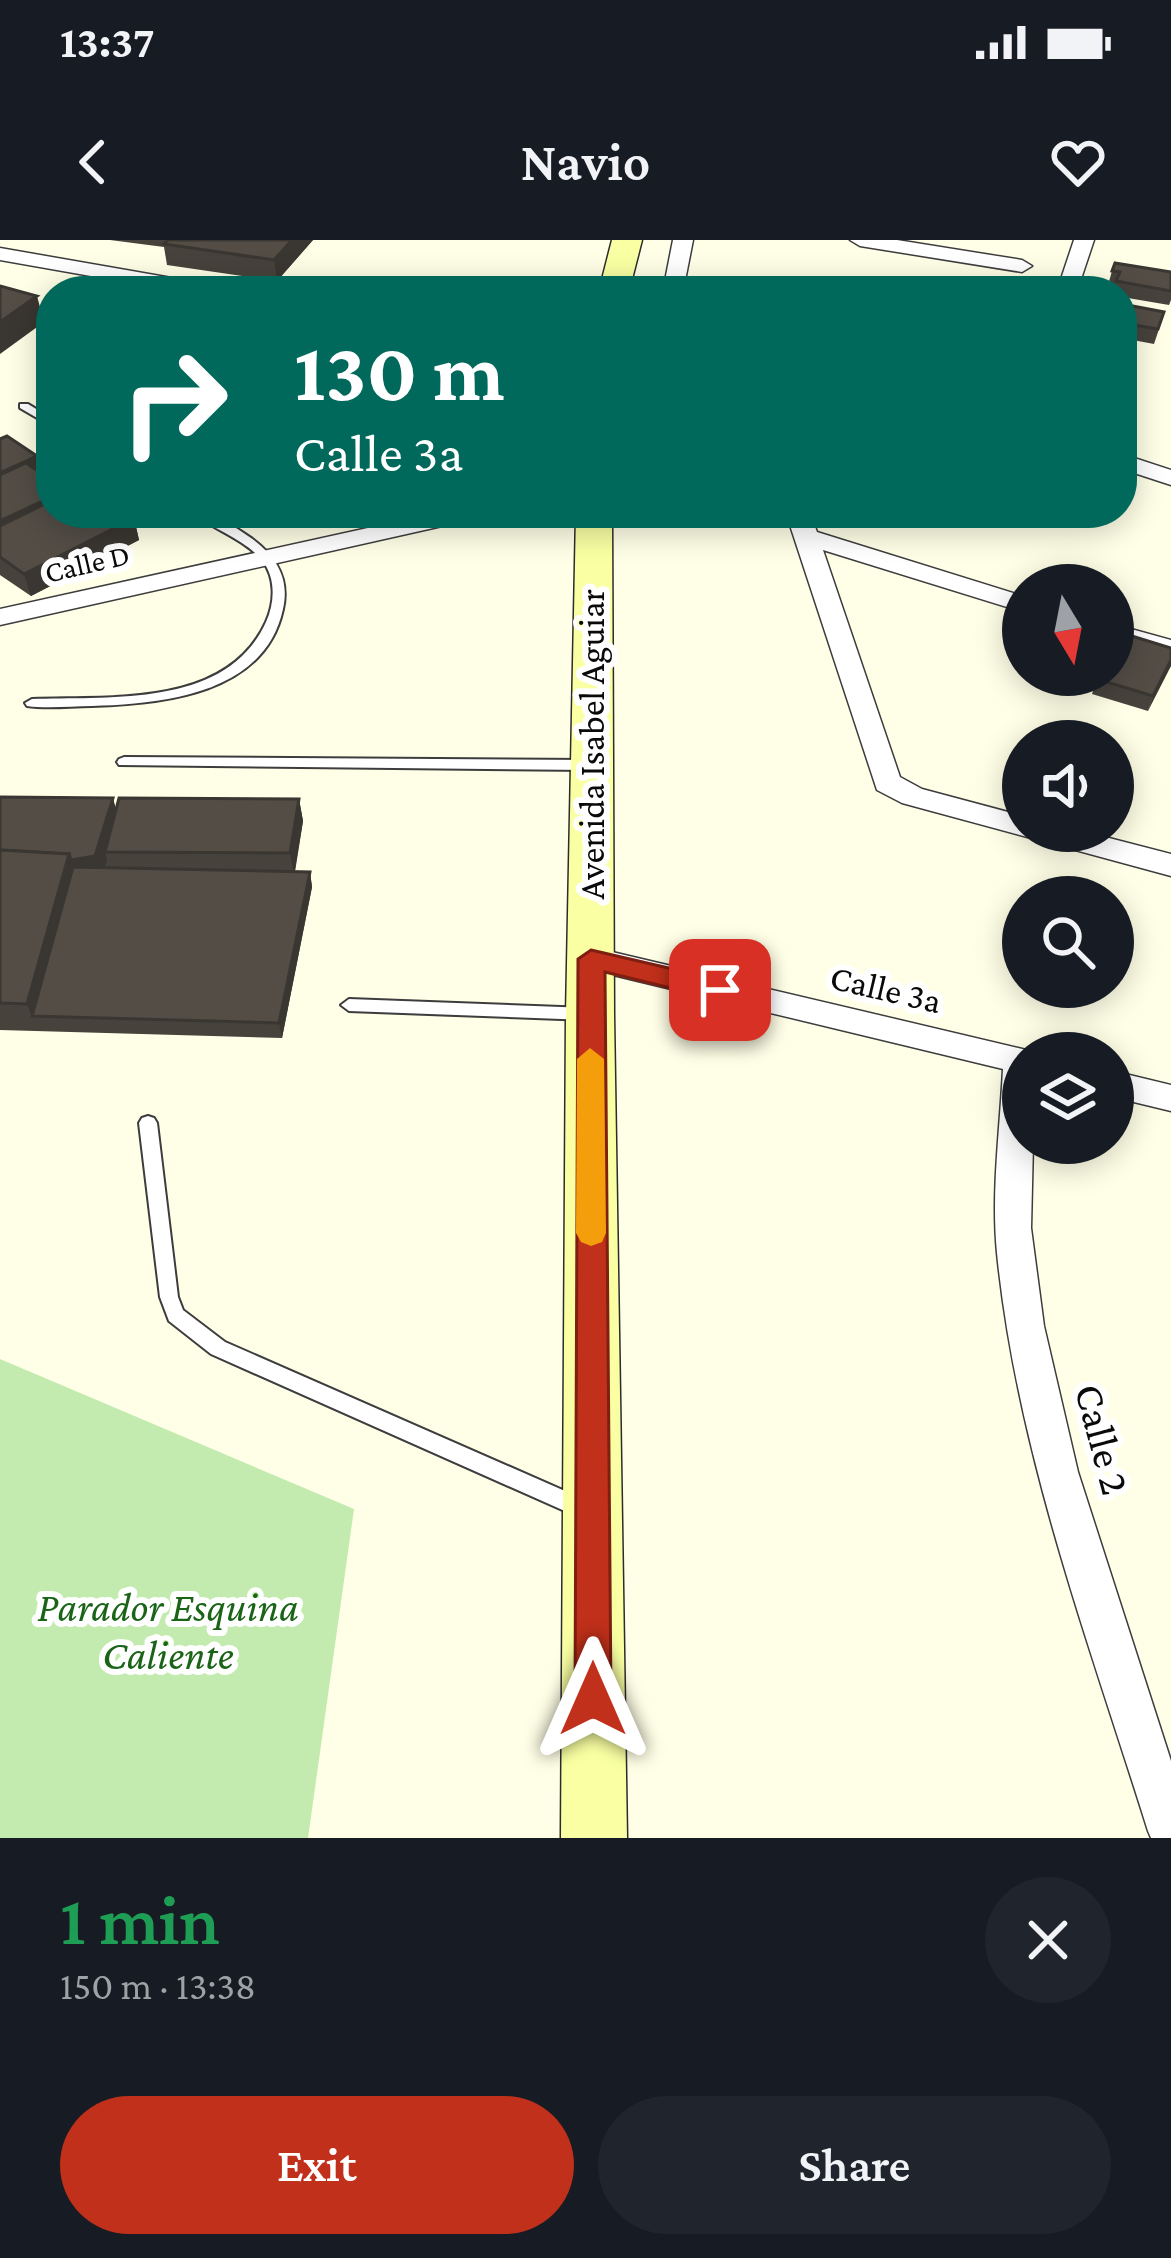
<!DOCTYPE html>
<meta charset="utf-8">
<style>
:root{--surface:#171b24;--page:#20242c;--text:#f1f3f6;--muted:#9ea1a6;--accent:#c1301a}
body{margin:0;font-family:"Crimson Pro",serif;background:var(--page);color:var(--text);height:100vh;display:flex;flex-direction:column;font-size:45px;white-space:nowrap}
*{box-sizing:border-box;margin:0}
p{font-size:39px;color:var(--muted)}
.icon{flex:none;width:66px;height:66px;fill:none;stroke:currentColor;stroke-width:2;stroke-linecap:round;stroke-linejoin:round}
.map{position:relative;height:1598px;overflow:hidden}
.details{display:flex;flex-direction:column;background:var(--surface);flex:1}
.details>*{flex:none}
.top-card{position:absolute;left:36px;top:36px;width:1101px;height:252px;border-radius:48px;box-shadow:0 6px 30px #0003;background:#00695c;color:#fff;overflow:hidden}
.needle{width:78px;rotate:170deg}
.fabs{position:absolute;left:1002px;top:324px;display:grid;gap:24px}
.fabs a{display:grid;place-items:center;width:132px;height:132px;border-radius:50%;background:var(--surface);box-shadow:0 6px 30px #0003;font-size:60px}
.pin{position:absolute;display:grid;place-items:center;width:102px;height:102px;color:#fff;margin:-51px;border-radius:24px;box-shadow:0 6px 18px #0006}
.me{position:absolute;width:132px;margin:-66px;rotate:0deg;stroke-linejoin:round;filter:drop-shadow(0 0 9px #0008)}
.turn{display:flex;align-items:center;gap:42px;height:252px;padding:0 60px;font-size:54px}
.turn .icon{width:156px;height:156px;stroke-width:2.5}
.turn b{display:block;font-size:84px;line-height:102px}
.round{display:grid;place-items:center;flex:none;width:126px;height:126px;border-radius:63px;background:var(--page)}
.head{display:flex;align-items:center;justify-content:space-between;height:204px;padding:0 60px}
h1{font-size:72px;font-weight:600;line-height:90px;color:#1e9e55}
.action{display:flex;gap:24px;margin-top:auto;padding:24px 60px}
.action a{flex:1;height:138px;border-radius:72px;background:var(--accent);color:#fff;font-size:48px;font-weight:600;line-height:138px;text-align:center}
.action a+a{background:var(--page);color:var(--text)}
.status{display:flex;justify-content:space-between;align-items:center;height:84px;padding:0 60px;background:var(--surface);direction:ltr}
.status svg{height:33px;fill:currentColor}
header{display:flex;justify-content:space-between;align-items:center;height:156px;padding:0 60px;background:var(--surface);font-size:54px;font-weight:600}
.map>svg:first-child{display:block}
</style>
<div class="status"><b>13:37</b><svg viewBox="0 0 49 12"><path d="M0 12V9h3v3zM5 12V6h3v6zM10 12V3h3v9zM15 12V0h3v12zM26 1h20v11H26zM47 4h2v5h-2z"/></svg></div>
<header><svg class="icon" aria-label="back" viewBox="0 0 24 24"><path d="M15 5l-7 7 7 7"/></svg>Navio<svg class="icon" aria-label="heart" viewBox="0 0 24 24"><path d="M12 20l-8-8c-3-5 5-10 8-4 3-6 11-1 8 4z"/></svg></header>
<div class="map">
<svg width="1171" height="1598" viewBox="0 0 1171 1598">
<rect width="100%" height="100%" fill="#ffffe7"/>
<path fill="#c3ebaf" d="M0 1119 354 1269 308 1598H0Z"/>
<g fill="none" stroke-linecap="round" stroke-linejoin="round">
<defs>
<g id="service">
<path d="M20 164H28L51 178V186L20 168Z"/>
<path d="M193 273C214 273 234 286 251 298 276 316 290 338 283 369 265 454 163 464 92 466 71 466 48 469 27 466L25 463 32 459C111 456 227 468 266 382 275 362 276 338 262 320 244 299 214 290 193 273Z"/>
<path d="M124 517 590 520 597 525 590 530 119 525 117 522 119 519Z"/>
<path d="M349 759 588 768 596 774 588 780 349 771 341 765Z"/>
<path d="M148 876 154 878 157 883 178 1057 183 1070 225 1102 590 1262 593 1269 590 1276 583 1279 576 1276 211 1114 169 1081 160 1057 139 883 142 878Z"/>
</g>
<g id="minor">
<path d="M673 0H693L683 51H663Z"/>
<path d="M850 0H897L1022 20 1032 26 1022 32 860 6Z"/>
<path d="M1074 0H1094L1077 51H1057Z"/>
<path d="M0 8 212 45 222 51H176L0 20Z"/>
<path d="M1122 214 1171 230V245L1122 229Z"/>
<path d="M436 273H481L469 280 0 385V369Z"/>
<path d="M786 273H810L817 292 1023 356V372L823 310 900 537 922 549 1023 576V591H1082L1171 614V636L902 563 877 550Z"/>
<path d="M1113 384 1171 400V417L1113 400Z"/>
<path d="M591 707 1035 812 1023 813V903H1033L1031 988 1044 1086 1078 1232 1171 1521V1598H1151L1148 1591C1089 1402 1017 1212 997 1013 991 952 1000 890 1003 829L580 727 575 719 580 711Z"/>
<path d="M1113 831 1171 845V871L1113 857Z"/>
</g>
<g id="secondary">
<path d="M612 0H642L629 51H599Z"/>
<path d="M576 273H612L614 774 627 1598H561L566 774Z"/>
</g>
</defs>
<use href="#service" stroke="#3d3d3d" stroke-width="4"/>
<use href="#minor" stroke="#3d3d3d" stroke-width="3"/>
<use href="#secondary" stroke="#2c2c2c" stroke-width="3"/>
<use href="#service" fill="#fff" fill-rule="evenodd"/>
<use href="#minor" fill="#fff" fill-rule="evenodd"/>
<use href="#secondary" fill="#f9ffa2" fill-rule="evenodd"/>
</g>
<g fill="#47423c">
<path d="M110 0H313L277 41 167 25 164 7Z"/>
<path d="M1112 31 1171 32V60L1169 65 1122 57V51H1114L1115 46 1108 45Z"/>
<path d="M1122 64 1160 86 1154 104 1122 98Z"/>
<path d="M0 199 37 216 41 231 39 232 51 273 134 278 139 300 31 356 0 335Z"/>
<path d="M1171 408 1148 471 1092 454 1097 439Z"/>
<path d="M0 557 116 571 299 559 303 581 295 632H310L312 647 282 798 0 790Z"/>
</g>
<g fill="#3a3631">
<path d="M292 0H313L277 41 274 20Z"/>
<path d="M37 56 44 82 0 114V82Z"/>
<path d="M37 216 41 231 0 250V233Z"/>
<path d="M51 257V273L0 306V281Z"/>
<path d="M134 278 139 300 31 356 24 334Z"/>
<path d="M1171 420V426L1148 471 1153 456Z"/>
<path d="M113 558 119 580 105 612 107 620 102 638 32 776 27 764 69 614Z"/>
<path d="M299 559 303 581 294 635 290 613Z"/>
<path d="M310 632 312 647 282 798 279 783Z"/>
</g>
<g fill="#534d46" stroke="#3a3631" stroke-width="3">
<path d="M168 0H292L274 20 164 4Z"/>
<path d="M1115 23 1171 32V51L1116 41 1120 32 1112 31Z"/>
<path d="M0 46 37 56 0 82Z"/>
<path d="M1122 64 1164 72 1158 89 1122 83Z"/>
<path d="M7 196 37 216 0 233V199Z"/>
<path d="M26 223 51 240V257L0 281V235Z"/>
<path d="M51 261V273H126L134 278 24 334 0 317V286Z"/>
<path d="M1122 393 1171 408V420L1153 456 1097 439 1099 435H1113V409Z"/>
<path d="M0 557 113 558 95 616 71 620 69 614 0 610Z"/>
<path d="M119 558 299 559 290 613 105 612Z"/>
<path d="M0 610 69 614 27 764 0 763Z"/>
<path d="M73 627 310 632 279 783 32 776Z"/>
</g>
<path fill="#c1301a" stroke="#7d1f11" stroke-width="3" d="M591 710 720 740 733 750 720 760 605 732 611 1459 606 1472 593 1477 580 1472 575 1459 578 719Z"/>
<path fill="#f59e0b" d="M590 808 604 819 606 993 602 1002 591 1006 581 1002 576 993 577 819Z"/>
<g text-anchor="middle" dominant-baseline="central" stroke-width="12" stroke-linejoin="round" paint-order="stroke">
<g font-size="30" fill="#0a0a0a" stroke="#fff">
<text transform="translate(87 323) rotate(-13)">Calle D</text>
</g>
<g font-size="36" fill="#0a0a0a" stroke="#fff">
<text transform="translate(592 504) rotate(-90)">Avenida Isabel Aguiar</text>
<text transform="translate(886 749) rotate(13)">Calle 3a</text>
</g>
<g font-size="42" fill="#0a0a0a" stroke="#fff">
<text transform="translate(1103 1199) rotate(75)">Calle 2</text>
</g>
<g font-size="42" font-style="italic" fill="#1a6417" stroke="#fff">
<text x="168" y="1366">Parador Esquina<tspan x="168" dy="48">Caliente</tspan></text>
</g>
</g>
</svg>
<div class="fabs">
<a><svg class="needle" viewBox="-14 -14 28 28"><path d="M0-13l5 13h-10z" fill="#e53935"/><path d="M0 13l5-13h-10z" fill="#9ea1a6"/></svg></a>
<a><svg class="icon" aria-label="sound" viewBox="0 0 24 24"><path d="M4 9h4l5-4v14l-5-4H4zM17 9q2 3 0 6"/></svg></a>
<a><svg class="icon" aria-label="search" viewBox="0 0 24 24"><circle cx="10" cy="10" r="6"/><path d="M15 15l6 6"/></svg></a>
<a><svg class="icon" aria-label="layers" viewBox="0 0 24 24"><path d="M12 4l9 5-9 5-9-5zM3 14l9 5 9-5"/></svg></a>
</div>
<div class="pin" style="left:720px;top:750px;background:#d93025"><svg class="icon" aria-label="arrive" viewBox="0 0 24 24"><path d="M6 21V4h12l-3 4 3 4H6"/></svg></div>
<svg class="me" style="left:593px;top:1459px" viewBox="-20 -20 40 40"><path d="M0-17L14 15 0 8-14 15z" fill="#c1301a" stroke="#fff" stroke-width="4"/></svg>
<div class="top-card">
<div class="turn"><svg class="icon" aria-label="right" viewBox="0 0 24 24"><path d="M7 20v-9h11M14 6l5 5-5 5"/></svg><div><b>130 m</b>Calle 3a</div></div>
</div>
</div>
<section class="details">
<div class="head"><div><h1>1 min</h1><p>150 m · 13:38</p></div><a class="round"><svg class="icon" aria-label="close" viewBox="0 0 24 24"><path d="M6 6l12 12M18 6L6 18"/></svg></a></div>
<div class="action"><a>Exit</a><a>Share</a></div>
</section>
